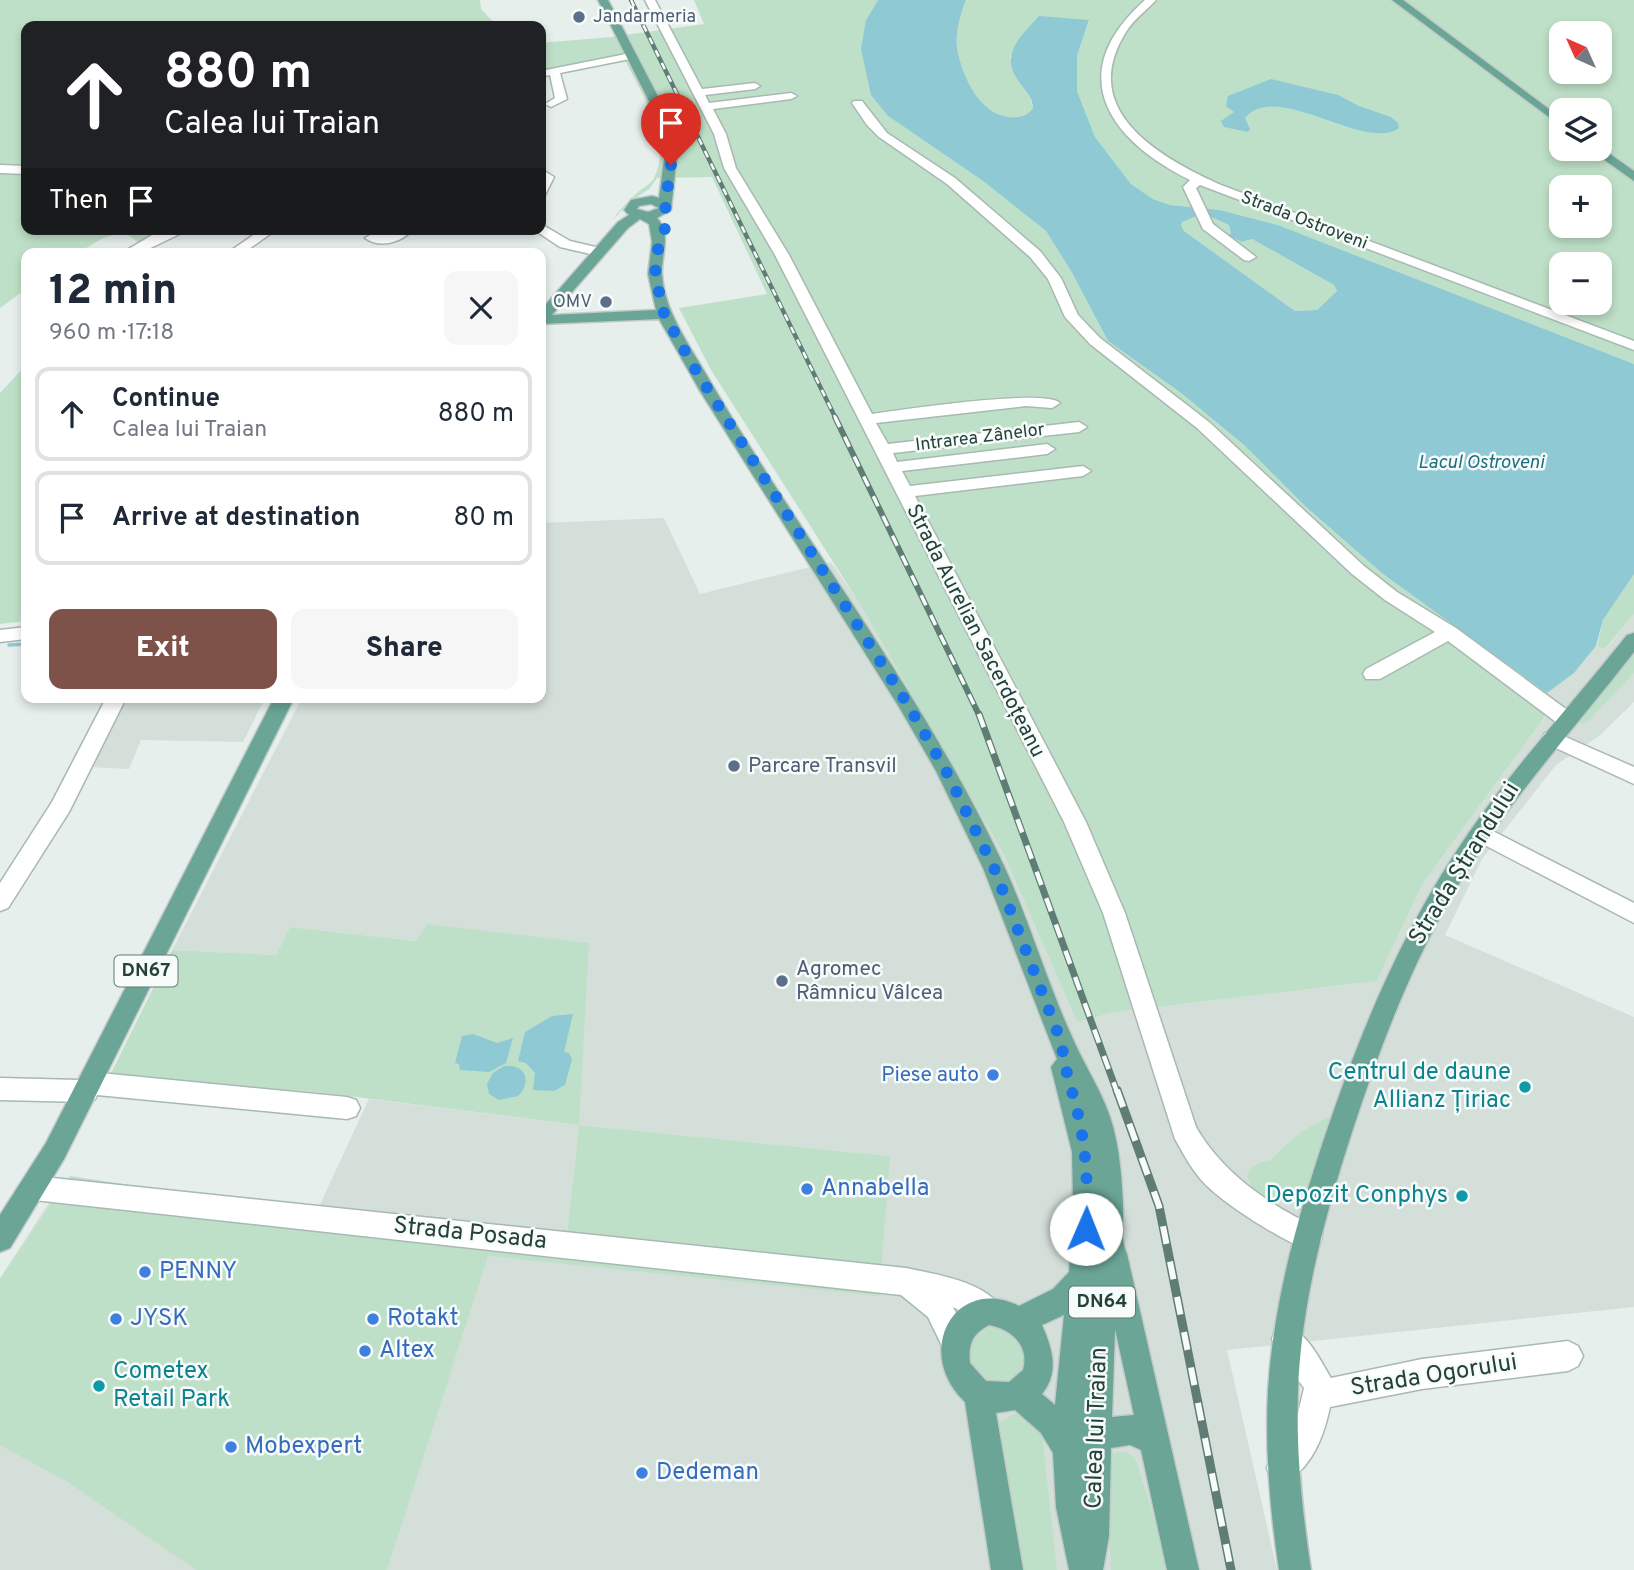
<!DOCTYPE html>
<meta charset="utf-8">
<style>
:root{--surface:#fff;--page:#f6f6f7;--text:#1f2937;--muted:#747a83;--line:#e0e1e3;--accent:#7f5249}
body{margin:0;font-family:Overpass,sans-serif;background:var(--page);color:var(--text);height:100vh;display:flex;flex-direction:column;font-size:26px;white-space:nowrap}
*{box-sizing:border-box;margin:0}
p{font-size:23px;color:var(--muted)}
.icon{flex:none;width:38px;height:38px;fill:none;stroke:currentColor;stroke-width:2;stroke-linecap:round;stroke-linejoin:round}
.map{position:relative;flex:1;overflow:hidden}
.details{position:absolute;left:21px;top:248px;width:525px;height:455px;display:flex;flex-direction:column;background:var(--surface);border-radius:14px;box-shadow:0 4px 10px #0003}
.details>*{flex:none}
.guide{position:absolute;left:21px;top:21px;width:525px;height:214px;border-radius:14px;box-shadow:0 4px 10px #0003;background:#202124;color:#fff;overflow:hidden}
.needle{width:46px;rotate:315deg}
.buttons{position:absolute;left:1549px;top:21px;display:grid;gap:14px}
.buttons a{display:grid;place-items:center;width:63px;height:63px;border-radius:14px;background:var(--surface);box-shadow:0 4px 10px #0003;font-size:35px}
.pin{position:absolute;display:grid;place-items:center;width:60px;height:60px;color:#fff;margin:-72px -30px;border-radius:50% 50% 50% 0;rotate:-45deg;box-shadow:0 0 7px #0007}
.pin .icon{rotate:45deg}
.me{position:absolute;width:77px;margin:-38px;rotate:1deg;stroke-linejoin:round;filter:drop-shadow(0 0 5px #0008)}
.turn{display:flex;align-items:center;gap:24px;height:147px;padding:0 28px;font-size:32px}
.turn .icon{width:91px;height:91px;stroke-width:2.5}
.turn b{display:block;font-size:49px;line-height:60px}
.then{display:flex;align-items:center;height:66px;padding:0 28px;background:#0003;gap:14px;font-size:26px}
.round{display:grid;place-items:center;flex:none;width:74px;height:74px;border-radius:14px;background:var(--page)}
.head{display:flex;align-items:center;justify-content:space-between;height:119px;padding:0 28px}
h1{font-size:42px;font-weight:800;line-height:52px}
.cta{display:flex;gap:14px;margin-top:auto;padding:14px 28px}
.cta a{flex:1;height:80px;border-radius:14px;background:var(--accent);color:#fff;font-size:28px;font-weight:800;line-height:80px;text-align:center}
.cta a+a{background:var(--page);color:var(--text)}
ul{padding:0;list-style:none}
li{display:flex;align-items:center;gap:21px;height:94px;margin:0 14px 10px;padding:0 14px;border:4px solid var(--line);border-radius:14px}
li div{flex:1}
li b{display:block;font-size:26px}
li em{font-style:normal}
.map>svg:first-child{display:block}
</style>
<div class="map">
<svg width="1634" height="1570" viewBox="0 0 1634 1570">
<rect width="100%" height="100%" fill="#e6efeb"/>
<g fill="#d4dfda">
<path d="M664 518 700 594 831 562 858 601 1004 855 1077 1022 1115 1012 1377 981 1423 883 1544 718 1547 693 1574 673 1596 646 1605 650 1634 614V702L1599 736 1556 765 1482 859 1445 935 1634 1017V1307L1227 1350 1277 1570H0V1278L52 1198 489 1255 890 1156 579 1125 567 1233 316 1213 369 1099 579 1125 416 941 290 927 276 955 172 950 302 698H541V523Z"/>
<path d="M122 698H265L243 742 141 740 129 769 89 767Z"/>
</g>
<g fill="#bfe0c8" fill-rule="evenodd">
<path d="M0 0H480L481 9 497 26H26V229H177L139 243 124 232 103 238 76 254H26V289L0 308Z"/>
<path d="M694 0H878L866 20 888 116 983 181 1046 231 1071 271 1108 341 1181 393 1244 445 1306 507 1383 574 1547 693 1544 718 1423 883 1377 981 1115 1012 1077 1022 1004 855 858 601 711 370 679 308 767 294 712 177 657 178 649 189 628 203 612 221C619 210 628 201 638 192 643 188 652 183 654 178 674 139 640 92 623 56L541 72V43L611 37 704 24Z"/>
<path d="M966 0H1634V364L1278 225 1220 210 1170 205 1153 199 1131 184 1095 137 1077 91V56L1089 21 1010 56 1018 80 1028 92 1033 108C1027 116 1018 118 1009 117 980 114 964 79 958 53 954 37 960 15 966 0ZM1561 33H1600V72H1561ZM1561 110H1600V149H1561ZM1561 187H1600V226H1561ZM1561 264H1600V303H1561Z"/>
<path d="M1197 216H1209L1229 225 1231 234 1242 242 1252 239 1334 285 1337 291 1317 310 1295 311 1184 231 1180 226 1182 222Z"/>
<path d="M26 365V621L0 624V393Z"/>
<path d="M1634 574V614L1604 650 1597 646 1603 620Z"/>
<path d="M1634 655V673L1586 723 1580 724 1592 703Z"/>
<path d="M427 924 589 943 579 1125 890 1156 879 1296 488 1256 387 1570H196L66 1481 0 1445V1279L70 1176 316 1213 567 1233 579 1125 324 1093 110 1075 172 950 276 955 290 927 416 941Z"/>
<path d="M1334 1115 1305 1199C1282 1205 1253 1202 1247 1175 1253 1164 1259 1162 1271 1160 1292 1137 1305 1128 1334 1115Z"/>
<path d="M995 1326C1029 1338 1039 1364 1004 1385 997 1384 988 1384 982 1379 960 1362 966 1330 995 1326Z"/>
<path d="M1018 1412 1028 1415 1042 1433 1057 1570H1018L996 1430 1001 1421Z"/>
<path d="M1120 1451 1128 1452 1136 1460 1170 1570H1111L1108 1515 1109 1455Z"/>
</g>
<g fill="#8ec9d4" fill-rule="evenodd">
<path d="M878 0H966C960 15 954 37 958 53 964 79 980 114 1009 117 1019 118 1027 116 1033 108 1032 97 1027 92 1020 83 998 55 1021 36 1039 16L1089 20 1077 56V91L1095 137 1131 184 1153 199 1170 205 1220 210 1278 225 1634 364V574L1603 620 1596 646 1574 673 1547 693 1383 574 1306 507 1244 445 1181 393 1108 341 1071 271 1046 231 983 181 888 116 871 95 861 49 866 20ZM1197 216H1209L1229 225 1231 234 1228 235 1242 242 1252 239 1334 285 1337 291 1317 310 1295 311 1184 231 1181 226 1182 222Z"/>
<path d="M1271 79 1338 95 1359 106 1391 117 1398 123 1399 128C1366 153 1276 79 1245 118L1250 129 1248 132 1224 127 1221 121 1234 112 1226 106 1228 96Z"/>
<path d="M573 1014 564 1052 569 1053 572 1059 565 1085 554 1091 533 1090 535 1073 526 1063 518 1061 525 1032 552 1016Z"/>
<path d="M473 1034 497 1043 513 1038 506 1063 489 1072 460 1070 459 1064 455 1063 462 1036Z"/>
<path d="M504 1066C525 1064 533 1081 518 1096L499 1100 489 1094 487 1084 493 1073Z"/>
</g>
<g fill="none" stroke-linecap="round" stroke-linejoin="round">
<path stroke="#8ec9d4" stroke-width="3.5" d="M9 645 26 644"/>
<defs>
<g id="minor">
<path d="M645 0H655L702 89 755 83 760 86 755 89 705 95 709 103 791 93 797 96 791 99 713 109 726 134 736 168 789 255 872 414C901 410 1045 388 1060 403L1052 408 1026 406 876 423 888 444 1079 422 1087 427 1079 432 893 453 897 462 1047 444 1055 449 1047 454 902 471 910 486 1083 466 1091 471 1083 476 915 496 1086 822 1125 913 1196 1127C1222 1173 1271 1206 1318 1228L1322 1237 1318 1246 1308 1250C1280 1239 1227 1206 1206 1185 1193 1172 1184 1155 1175 1139L1103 913 1064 822 775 255 724 168 714 134Z"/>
<path d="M1145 0H1156C1146 11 1134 19 1126 32 1076 111 1161 158 1221 185L1634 341V350L1200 185 1196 188 1213 224 1256 257 1249 261 1244 260 1203 229 1183 187 1190 180C1107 139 1063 73 1145 0Z"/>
<path d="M631 53 635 54V58L560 73 567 99 551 107 545 104 555 98 550 75 541 77V71Z"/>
<path d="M854 101H862L887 133 955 178 1040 251 1061 278 1078 315 1100 338 1209 422 1364 566 1397 592 1456 628 1574 715 1577 720 1574 725H1560L1448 641 1380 679H1366L1363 674 1366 669 1435 632 1385 600 1352 574 1197 428 1090 344 1065 317 1048 279 1030 257 947 184 879 137 867 125 852 103Z"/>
<path d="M0 165 26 166V174L0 173Z"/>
<path d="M541 169 554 177 545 195 541 196Z"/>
<path d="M541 224 570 241 604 249 606 252 599 256 560 247 536 231 541 229Z"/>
<path d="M170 229H190L138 254H120L154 234Z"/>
<path d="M262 229H277L242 254H226Z"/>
<path d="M399 229H413C403 242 380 249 365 238L372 234H395Z"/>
<path d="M26 627V639L0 642V630Z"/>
<path d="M106 698H126L69 812 8 908 0 911V883L52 802Z"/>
<path d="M1552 731 1634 767V784L1545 743 1542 738 1545 733Z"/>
<path d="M1481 825 1634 903V923L1473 839 1470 833 1473 827Z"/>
<path d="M90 1072 347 1097 356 1100 360 1108 356 1116 347 1119 97 1095 95 1099 86 1102 0 1100V1078L79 1080 81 1075Z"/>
<path d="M34 1176 906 1268C934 1274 990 1282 1002 1311L998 1321 988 1325 953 1307 968 1340 964 1350 954 1354 944 1350 928 1317 901 1295 34 1200 25 1197 21 1188 25 1179Z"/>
<path d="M1286 1325C1308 1334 1319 1358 1331 1378L1422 1359 1568 1341 1578 1346 1583 1356 1578 1366 1568 1371 1422 1389 1330 1407C1324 1436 1311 1471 1282 1483L1271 1479 1267 1468 1271 1457 1295 1426 1304 1388 1276 1349 1272 1339 1276 1329Z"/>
</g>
<g id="major">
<path d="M598 0H608L679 137 671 210 657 218C672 234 661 255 662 274 664 309 686 340 703 369 800 537 922 690 1004 866 1030 922 1047 983 1073 1039 1087 1071 1108 1100 1115 1135 1120 1156 1122 1182 1123 1204 1124 1224 1119 1235 1127 1254L1199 1570H1167L1141 1450 1130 1445 1111 1448 1109 1536 1103 1570H1069L1056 1507 1053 1453 1041 1433 1015 1410 996 1413 1023 1570H991L965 1402C912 1351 956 1274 1019 1306L1053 1289 1069 1272 1073 1201 1072 1152 1051 1067 1057 1059 983 868 936 771 899 707 700 391 659 319 541 324V310L618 222 629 215 624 210 631 200 652 196 659 198 667 137ZM651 204 659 208 648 212 637 209 639 206ZM640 219 649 224 652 242 648 274 656 310 552 315 628 228ZM1064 1315 1055 1405 1042 1394C1060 1372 1052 1348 1042 1325ZM989 1325C1011 1329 1030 1345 1023 1370L1009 1382 986 1381 970 1363C968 1344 972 1334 989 1325ZM1115 1329 1134 1415 1112 1417Z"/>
<path d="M1392 0H1403L1561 118V126Z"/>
<path d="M1600 147 1634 171V181L1589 149Z"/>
<path d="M1634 633V652C1579 723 1518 790 1470 866 1417 949 1382 1040 1352 1132 1325 1215 1301 1303 1298 1391 1296 1452 1302 1510 1311 1570H1279C1270 1510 1265 1451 1268 1391 1273 1303 1298 1216 1326 1133 1359 1036 1398 941 1454 855 1505 776 1569 708 1627 635Z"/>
<path d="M274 698H294L64 1159 10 1248 0 1252V1215L46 1143Z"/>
</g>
</defs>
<use href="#minor" stroke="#a8b8b2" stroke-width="3"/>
<use href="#major" stroke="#c2cac8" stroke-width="3"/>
<use href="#minor" fill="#fff" fill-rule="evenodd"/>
<use href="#major" fill="#6aa596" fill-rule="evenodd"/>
<defs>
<path id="rail-far3" d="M631 0 836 419"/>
<path id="rail-far2" d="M835 417 979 715"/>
<path id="rail-far1" d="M979 714 1117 1092"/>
<path id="rail" d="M1117 1090 1159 1206 1231 1570"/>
</defs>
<use href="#rail-far3" stroke="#5f7d75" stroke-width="4.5"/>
<use href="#rail-far2" stroke="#5f7d75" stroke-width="6"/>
<use href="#rail-far1" stroke="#5f7d75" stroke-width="7"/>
<use href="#rail" stroke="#5f7d75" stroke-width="9"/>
<use href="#rail-far3" stroke="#f7fbf9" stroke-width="2.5" stroke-dasharray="7" stroke-linecap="butt"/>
<use href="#rail-far2" stroke="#f7fbf9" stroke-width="3.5" stroke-dasharray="11" stroke-linecap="butt"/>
<use href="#rail-far1" stroke="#f7fbf9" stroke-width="4.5" stroke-dasharray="14" stroke-linecap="butt"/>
<use href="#rail" stroke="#f7fbf9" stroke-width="6" stroke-dasharray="18" stroke-linecap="butt"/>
</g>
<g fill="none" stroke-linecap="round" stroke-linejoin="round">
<path stroke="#1a73e8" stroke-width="12" stroke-dasharray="0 21.6" d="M671 165 665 205 667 216 664 233 659 242 655 274 664 314 695 369 908 705 946 771 994 868 1062 1044C1064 1072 1075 1096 1080 1124 1087 1159 1088 1193 1086 1229"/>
</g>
<g fill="#5c6f8a" stroke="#f7fbf9" stroke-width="2.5">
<circle cx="579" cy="17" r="7"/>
<circle cx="606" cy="302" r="7"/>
<circle cx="734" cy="766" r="7"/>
<circle cx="782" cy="981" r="7"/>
</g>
<g fill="#3f7fe0" stroke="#f7fbf9" stroke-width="2.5">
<circle cx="993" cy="1075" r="7"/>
<circle cx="807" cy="1189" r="7"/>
<circle cx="145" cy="1272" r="7"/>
<circle cx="116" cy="1319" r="7"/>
<circle cx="373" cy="1319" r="7"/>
<circle cx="365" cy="1351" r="7"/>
<circle cx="231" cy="1447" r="7"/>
<circle cx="642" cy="1473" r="7"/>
</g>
<g fill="#0f9aa8" stroke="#f7fbf9" stroke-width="2.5">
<circle cx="1525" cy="1087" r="7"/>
<circle cx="1462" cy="1196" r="7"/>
<circle cx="99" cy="1386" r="7"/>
</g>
<g text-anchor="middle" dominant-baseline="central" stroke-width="5" stroke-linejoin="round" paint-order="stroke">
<g font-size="18" fill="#4e5e75" stroke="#f7fbf9" text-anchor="start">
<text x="593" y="17">Jandarmeria</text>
<text x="592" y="302" text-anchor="end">OMV</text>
</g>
<g font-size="18" fill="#24423a" stroke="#f7fbf9">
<text transform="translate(1304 221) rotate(21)">Strada Ostroveni</text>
<text transform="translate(980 438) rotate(-7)">Intrarea Zânelor</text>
</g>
<g font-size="19" font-style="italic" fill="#1c6f80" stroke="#f7fbf9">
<text x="1481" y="463">Lacul Ostroveni</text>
</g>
<g fill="#f7fbf9" stroke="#637a73" stroke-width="2">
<rect x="114.5" y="955.5" width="63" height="31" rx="5"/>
<rect x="1069" y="1286.5" width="66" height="31" rx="5"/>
</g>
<g font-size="19" font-weight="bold" fill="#24423a">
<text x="146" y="971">DN67</text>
<text x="1102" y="1302">DN64</text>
</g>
<g font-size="21" fill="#24423a" stroke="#f7fbf9">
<text transform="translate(975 631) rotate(63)">Strada Aurelian Sacerdoțeanu</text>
</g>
<g font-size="21" fill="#4e5e75" stroke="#f7fbf9" text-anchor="start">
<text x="748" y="766">Parcare Transvil</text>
<text x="796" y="969">Agromec<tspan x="796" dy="24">Râmnicu Vâlcea</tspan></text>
</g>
<g font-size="21" fill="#366cbe" stroke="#f7fbf9" text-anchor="end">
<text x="979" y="1075">Piese auto</text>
</g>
<g font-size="24" fill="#24423a" stroke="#f7fbf9">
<text transform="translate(1465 864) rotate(-58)">Strada Ștrandului</text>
<text transform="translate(470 1234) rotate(6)">Strada Posada</text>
<text transform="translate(1434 1376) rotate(-9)">Strada Ogorului</text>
<text transform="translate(1097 1428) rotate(-88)">Calea lui Traian</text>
</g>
<g font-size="24" fill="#0d838f" stroke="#f7fbf9" text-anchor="end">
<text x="1511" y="1073">Centrul de daune<tspan x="1511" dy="28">Allianz Țiriac</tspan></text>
<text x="1448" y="1196">Depozit Conphys</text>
<text x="113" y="1372" text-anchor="start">Cometex<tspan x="113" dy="28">Retail Park</tspan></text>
</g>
<g font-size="24" fill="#366cbe" stroke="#f7fbf9" text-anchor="start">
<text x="821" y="1189">Annabella</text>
<text x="159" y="1272">PENNY</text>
<text x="130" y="1319">JYSK</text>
<text x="387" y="1319">Rotakt</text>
<text x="379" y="1351">Altex</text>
<text x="245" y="1447">Mobexpert</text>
<text x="656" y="1473">Dedeman</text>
</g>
</g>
</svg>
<div class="buttons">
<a><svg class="needle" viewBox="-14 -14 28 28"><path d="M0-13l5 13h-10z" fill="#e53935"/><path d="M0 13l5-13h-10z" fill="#747a83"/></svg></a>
<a><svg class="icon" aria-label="layers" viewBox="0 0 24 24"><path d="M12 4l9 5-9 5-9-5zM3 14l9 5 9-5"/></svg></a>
<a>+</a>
<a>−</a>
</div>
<div class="pin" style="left:671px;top:165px;background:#d93025"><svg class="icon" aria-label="arrive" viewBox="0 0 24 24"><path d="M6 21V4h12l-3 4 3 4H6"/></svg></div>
<svg class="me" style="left:1086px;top:1229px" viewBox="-20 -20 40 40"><circle r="19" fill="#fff"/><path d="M0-13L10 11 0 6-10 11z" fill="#1a73e8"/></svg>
<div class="guide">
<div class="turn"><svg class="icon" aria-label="ahead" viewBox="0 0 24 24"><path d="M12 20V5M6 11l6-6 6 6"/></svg><div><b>880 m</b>Calea lui Traian</div></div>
<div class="then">Then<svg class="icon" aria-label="arrive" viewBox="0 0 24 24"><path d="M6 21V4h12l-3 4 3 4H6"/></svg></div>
</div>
<section class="details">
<div class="head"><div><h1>12 min</h1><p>960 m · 17:18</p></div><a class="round"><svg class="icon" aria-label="close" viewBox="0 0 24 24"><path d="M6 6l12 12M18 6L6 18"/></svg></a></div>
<ul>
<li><svg class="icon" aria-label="ahead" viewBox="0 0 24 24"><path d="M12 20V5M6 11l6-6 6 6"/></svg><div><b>Continue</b><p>Calea lui Traian</p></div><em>880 m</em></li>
<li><svg class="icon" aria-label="arrive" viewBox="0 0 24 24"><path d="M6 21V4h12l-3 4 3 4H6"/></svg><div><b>Arrive at destination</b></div><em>80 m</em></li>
</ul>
<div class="cta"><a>Exit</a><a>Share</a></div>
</section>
</div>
